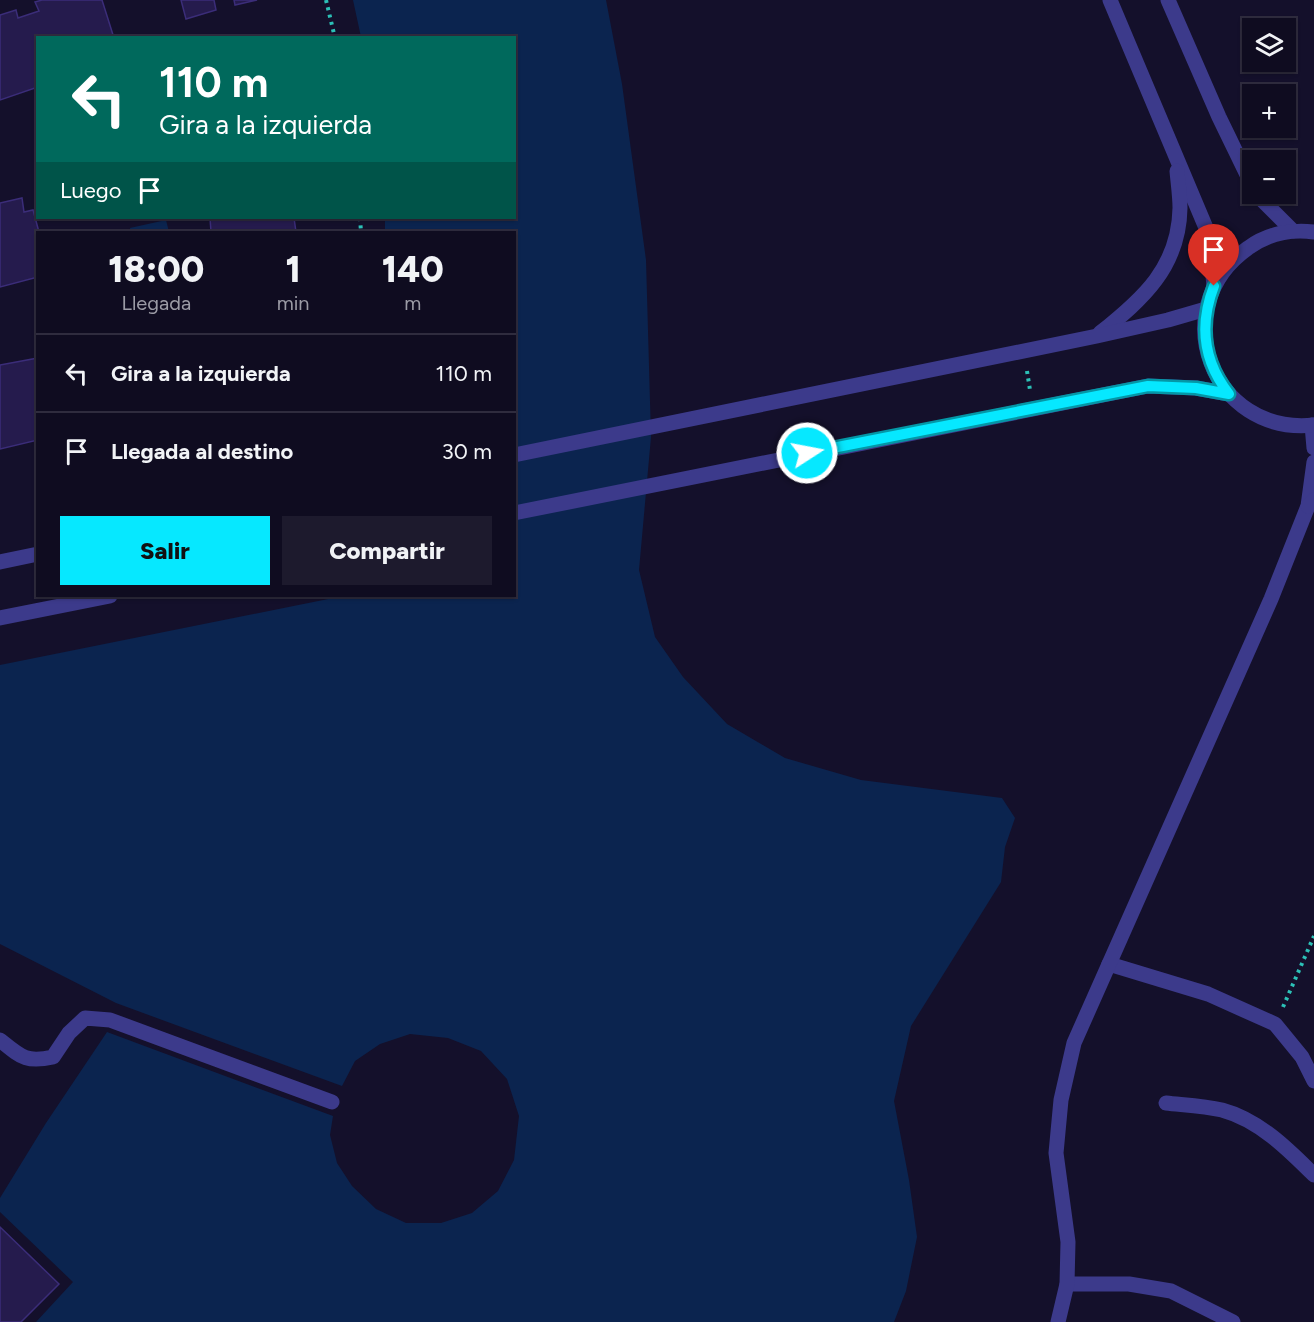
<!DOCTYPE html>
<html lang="es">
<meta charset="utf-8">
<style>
:root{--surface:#0f0c20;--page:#1d1a2d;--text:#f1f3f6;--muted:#9b9ba5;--line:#2f2c3e;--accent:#06e8ff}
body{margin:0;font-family:Figtree,sans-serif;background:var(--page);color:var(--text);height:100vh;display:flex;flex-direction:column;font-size:22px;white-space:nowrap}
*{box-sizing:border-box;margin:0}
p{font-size:20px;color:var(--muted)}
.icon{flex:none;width:33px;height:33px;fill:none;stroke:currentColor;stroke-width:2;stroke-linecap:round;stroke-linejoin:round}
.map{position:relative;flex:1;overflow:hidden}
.drawer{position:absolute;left:36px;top:231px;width:480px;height:366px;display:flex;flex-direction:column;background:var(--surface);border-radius:0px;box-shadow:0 2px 4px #0004,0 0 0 2px var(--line)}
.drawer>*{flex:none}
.banner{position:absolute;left:36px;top:36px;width:480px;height:183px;border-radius:0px;box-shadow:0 2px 4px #0004,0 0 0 2px var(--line);background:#00695c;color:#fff;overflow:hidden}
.buttons{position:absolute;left:1242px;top:18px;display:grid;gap:12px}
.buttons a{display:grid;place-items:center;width:54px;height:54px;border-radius:0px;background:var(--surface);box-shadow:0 2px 4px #0004,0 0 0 2px var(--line);font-size:30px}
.pin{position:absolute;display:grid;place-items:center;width:51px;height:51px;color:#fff;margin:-62px -26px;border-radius:50% 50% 50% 0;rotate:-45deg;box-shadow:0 0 6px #0007}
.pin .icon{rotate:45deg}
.me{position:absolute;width:66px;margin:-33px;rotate:79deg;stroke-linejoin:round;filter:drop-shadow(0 0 4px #0008)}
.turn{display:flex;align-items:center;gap:21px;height:126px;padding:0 24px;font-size:27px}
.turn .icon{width:78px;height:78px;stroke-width:2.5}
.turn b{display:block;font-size:42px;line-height:51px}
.then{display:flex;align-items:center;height:57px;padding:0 24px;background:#0003;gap:12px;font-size:22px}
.eta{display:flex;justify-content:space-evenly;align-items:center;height:102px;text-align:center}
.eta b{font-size:36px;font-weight:800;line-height:42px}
.action{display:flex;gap:12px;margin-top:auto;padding:12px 24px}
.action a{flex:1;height:69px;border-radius:0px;background:var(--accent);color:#111;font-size:24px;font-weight:800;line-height:69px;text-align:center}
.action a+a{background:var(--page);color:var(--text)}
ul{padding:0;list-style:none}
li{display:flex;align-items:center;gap:18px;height:78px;padding:0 24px;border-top:2px solid var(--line)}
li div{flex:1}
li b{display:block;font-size:22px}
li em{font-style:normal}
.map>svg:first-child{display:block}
</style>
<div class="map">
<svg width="1314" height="1322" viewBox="0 0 1314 1322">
<rect width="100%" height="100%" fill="#14102b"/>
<g fill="#0b244f">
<path d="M353 0H606L622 84 646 260 651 437 639 570 655 637 683 677 727 724 785 758 861 780 1002 798 1015 818 1005 847 1001 882 911 1026 894 1101 909 1180 917 1237 906 1291 894 1322H36L73 1282 0 1212V1198L46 1123 107 1032 333 1116 330 1135 337 1163 352 1186 376 1209 406 1223H441L472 1213 498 1191 514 1160 519 1116 507 1079 481 1051 448 1038 410 1034 380 1044 355 1061 342 1086 116 1003 0 944V665L343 596H514V232H385V218H514V38L361 37Z"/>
<path d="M166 220 169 232H131L130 228Z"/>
</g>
<g fill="#251b4d" stroke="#3b2d79" stroke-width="1.5">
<path d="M42 0H102L114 38H38V87L0 100V15L16 10 18 18 39 11 35 2Z"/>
<path d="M181 0H214L216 10 186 19Z"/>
<path d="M234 0H257L235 5Z"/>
<path d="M22 198 24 212 33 210 39 232 38 264H36L38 277 0 287V203Z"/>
<path d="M210 218H294L296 232H211Z"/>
<path d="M38 358V440L0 449V365Z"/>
<path d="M0 1227 59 1284 21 1322H0Z"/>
</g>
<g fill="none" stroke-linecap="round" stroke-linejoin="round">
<g stroke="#2cc1b7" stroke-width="4" stroke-dasharray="3 4.5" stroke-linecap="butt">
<path d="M326 0 335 38"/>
<path d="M360 218 361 232"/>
<path d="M1027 371 1030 390"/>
<path d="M1283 1007 1314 936"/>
</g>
<g stroke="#3c3a8b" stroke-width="15">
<path d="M1109 964 1208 994 1275 1024 1302 1057 1314 1081"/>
<path d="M0 1040C21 1057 26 1063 53 1057L69 1033 85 1018 110 1020 332 1102"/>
<path d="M1166 1103C1184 1105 1204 1106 1222 1110 1259 1120 1288 1149 1314 1175"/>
<path d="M1067 1284H1129L1171 1291 1233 1322"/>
</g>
<g stroke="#3c3a8b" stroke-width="15">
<path d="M1312 425 1314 448"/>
<path d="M1058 1322 1067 1284 1068 1242 1056 1153 1061 1100 1074 1043 1271 599 1308 506 1314 462"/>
</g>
<g stroke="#3c3a8b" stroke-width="15">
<path d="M1110 0 1209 235 1214 286"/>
<path d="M1168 0 1219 117 1252 185"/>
<path d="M1256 194 1293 231"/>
<path d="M1314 232C1291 229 1267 234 1248 248 1164 307 1211 436 1314 425"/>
<path d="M1100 333C1143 299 1179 267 1180 208 1180 196 1178 183 1177 171"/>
<path d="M514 455 1097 336 1168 320 1206 309"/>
<path d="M1308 506 1314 500"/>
<path d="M514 513 1148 386 1196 388 1229 394"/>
<path d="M0 562 38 554"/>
<path d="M0 618 110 596"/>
</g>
</g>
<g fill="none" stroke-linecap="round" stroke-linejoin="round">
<defs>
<path id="route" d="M807 453 1148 386 1196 388 1229 394C1203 361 1199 325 1214 286"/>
</defs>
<use href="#route" stroke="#0497a6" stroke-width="15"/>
<use href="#route" stroke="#06e8ff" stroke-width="10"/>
</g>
</svg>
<div class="buttons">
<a><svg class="icon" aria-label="layers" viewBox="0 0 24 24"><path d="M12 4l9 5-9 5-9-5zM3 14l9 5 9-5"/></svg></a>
<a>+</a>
<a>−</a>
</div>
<div class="pin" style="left:1214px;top:286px;background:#d93025"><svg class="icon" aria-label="arrive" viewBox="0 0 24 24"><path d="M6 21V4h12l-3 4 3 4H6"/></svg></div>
<svg class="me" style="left:807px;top:453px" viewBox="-20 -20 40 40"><circle r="17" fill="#06e8ff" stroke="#fff" stroke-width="3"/><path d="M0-11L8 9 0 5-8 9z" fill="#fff"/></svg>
<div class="banner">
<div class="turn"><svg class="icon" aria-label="left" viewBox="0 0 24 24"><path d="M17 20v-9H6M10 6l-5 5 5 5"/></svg><div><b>110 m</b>Gira a la izquierda</div></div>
<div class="then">Luego<svg class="icon" aria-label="arrive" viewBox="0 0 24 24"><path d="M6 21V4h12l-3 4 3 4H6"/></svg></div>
</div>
<section class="drawer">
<div class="eta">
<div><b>18:00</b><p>Llegada</p></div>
<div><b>1</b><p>min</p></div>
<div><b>140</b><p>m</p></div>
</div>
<ul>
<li><svg class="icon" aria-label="left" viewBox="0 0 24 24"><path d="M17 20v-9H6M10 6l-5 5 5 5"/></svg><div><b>Gira a la izquierda</b></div><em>110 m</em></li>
<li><svg class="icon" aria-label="arrive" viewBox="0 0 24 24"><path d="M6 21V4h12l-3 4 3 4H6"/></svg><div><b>Llegada al destino</b></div><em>30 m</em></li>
</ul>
<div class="action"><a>Salir</a><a>Compartir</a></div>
</section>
</div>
